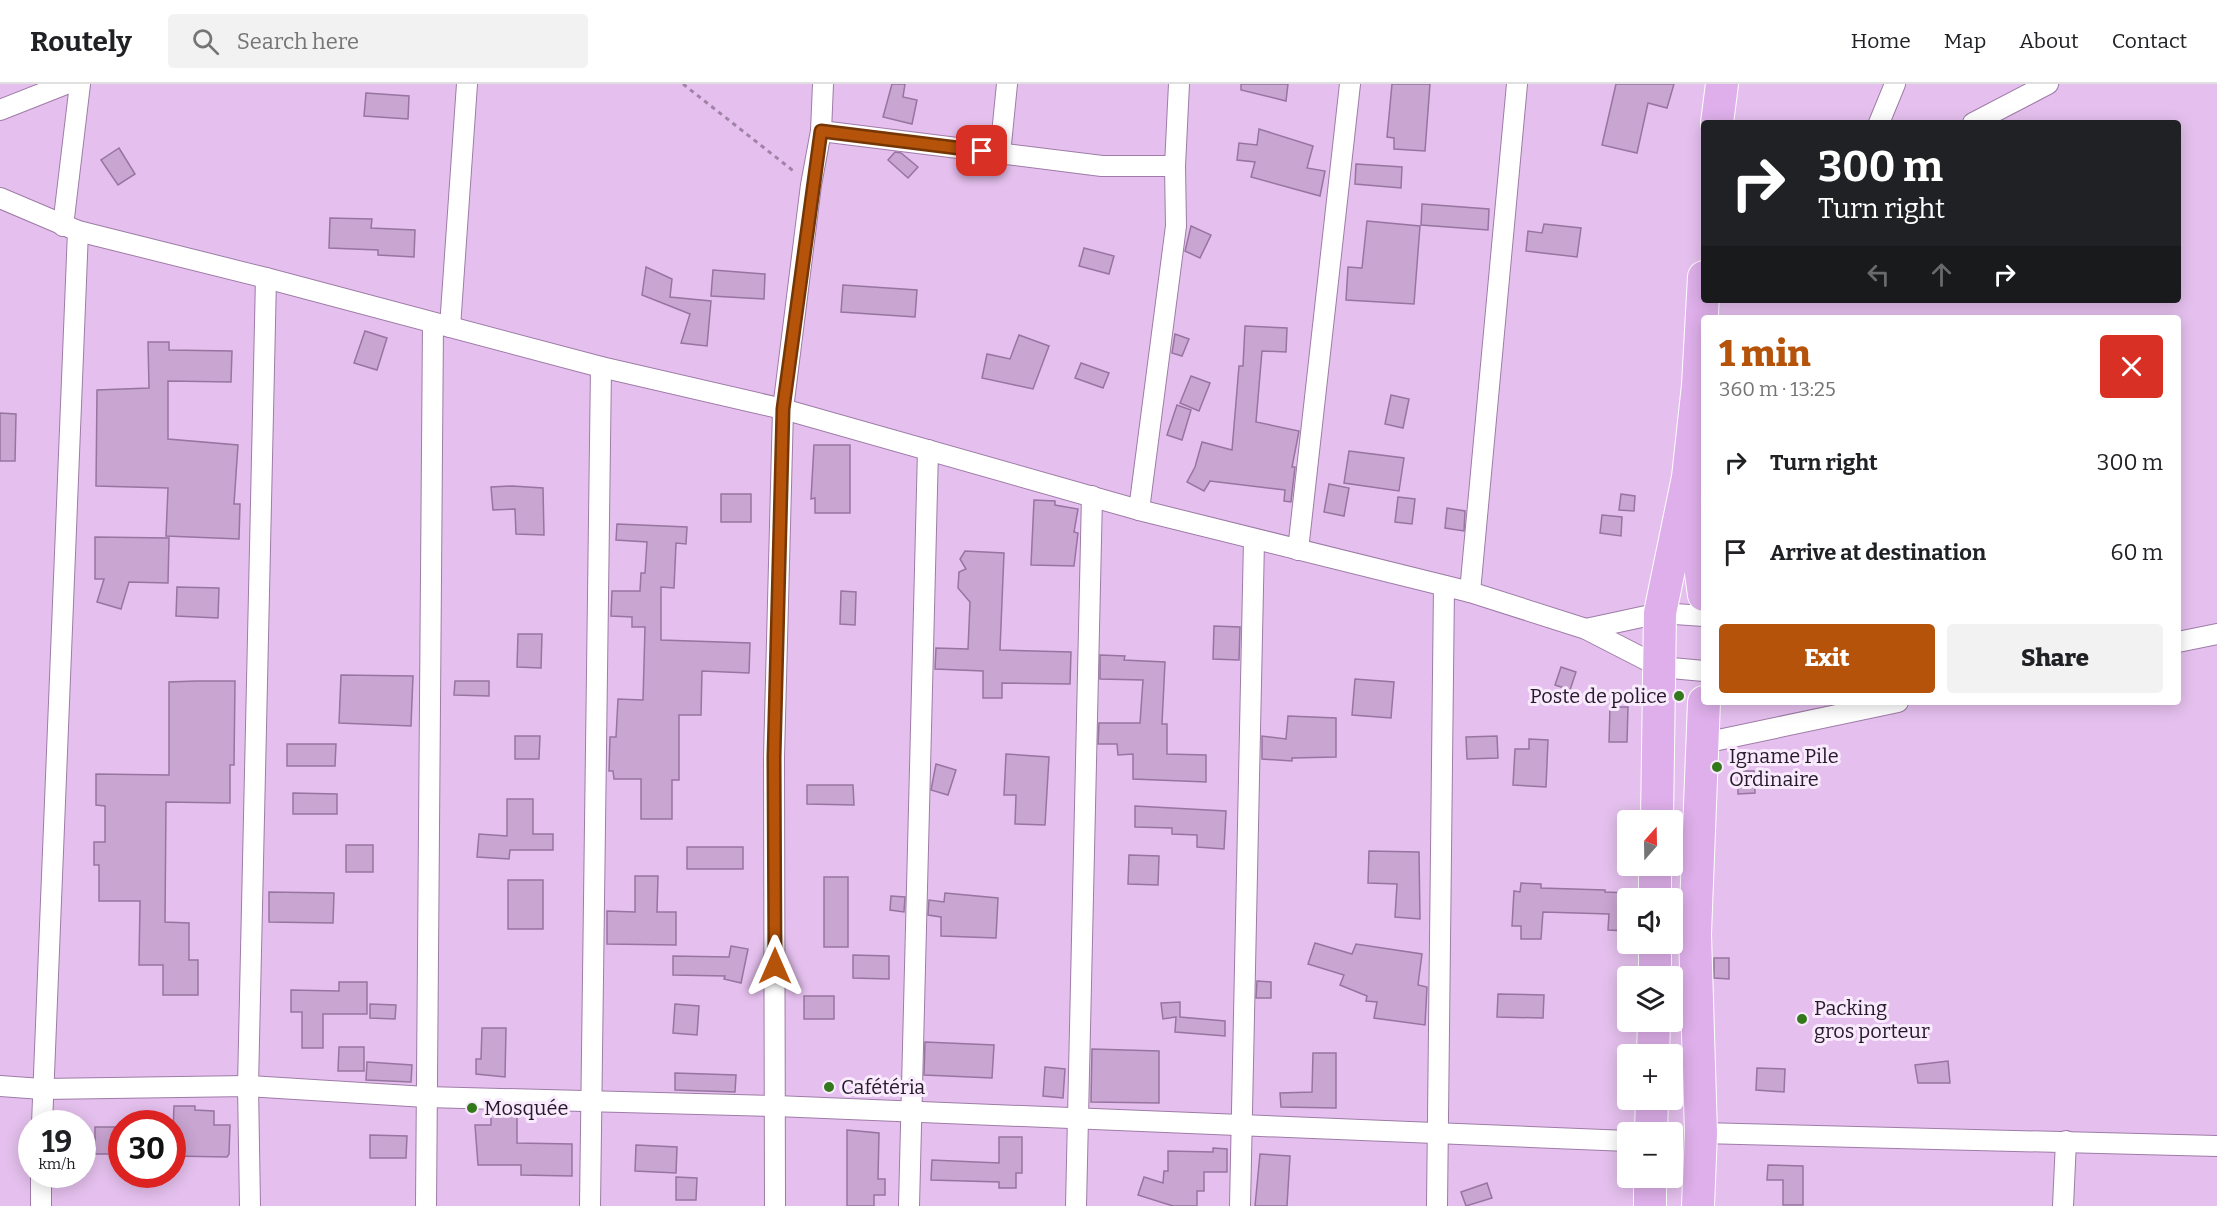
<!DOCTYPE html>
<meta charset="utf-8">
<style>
:root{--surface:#fff;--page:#f2f2f2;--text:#202124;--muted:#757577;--line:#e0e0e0;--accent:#b45309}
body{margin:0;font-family:Bitter,serif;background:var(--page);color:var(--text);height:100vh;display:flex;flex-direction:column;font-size:22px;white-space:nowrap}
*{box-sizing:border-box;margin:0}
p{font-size:20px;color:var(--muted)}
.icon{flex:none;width:33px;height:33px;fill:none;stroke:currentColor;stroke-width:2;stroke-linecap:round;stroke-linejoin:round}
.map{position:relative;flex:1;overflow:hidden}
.sheet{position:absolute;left:1701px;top:231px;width:480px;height:390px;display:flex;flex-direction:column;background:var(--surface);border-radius:6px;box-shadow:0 3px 15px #0003}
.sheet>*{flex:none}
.banner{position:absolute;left:1701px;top:36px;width:480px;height:183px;border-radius:6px;box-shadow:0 3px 15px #0003;background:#202124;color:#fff;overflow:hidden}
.needle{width:39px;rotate:20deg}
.tools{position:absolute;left:1617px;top:726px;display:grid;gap:12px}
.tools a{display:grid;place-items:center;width:66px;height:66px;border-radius:6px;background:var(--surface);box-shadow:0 3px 15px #0003;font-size:30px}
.speed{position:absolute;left:18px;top:1026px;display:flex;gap:12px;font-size:30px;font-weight:700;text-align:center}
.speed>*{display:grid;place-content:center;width:78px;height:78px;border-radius:50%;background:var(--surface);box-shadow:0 3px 15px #0003;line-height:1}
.speed small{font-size:15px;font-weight:400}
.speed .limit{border:9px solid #d22;background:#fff;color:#111}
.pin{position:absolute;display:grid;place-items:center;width:51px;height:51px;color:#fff;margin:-26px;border-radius:12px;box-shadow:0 3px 9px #0006}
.me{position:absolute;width:66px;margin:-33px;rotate:0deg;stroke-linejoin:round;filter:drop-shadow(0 0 4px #0008)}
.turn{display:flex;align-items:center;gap:21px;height:126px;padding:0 18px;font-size:27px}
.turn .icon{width:78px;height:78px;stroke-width:2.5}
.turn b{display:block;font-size:42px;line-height:51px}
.lanes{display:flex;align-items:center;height:57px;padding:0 18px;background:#0003;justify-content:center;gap:30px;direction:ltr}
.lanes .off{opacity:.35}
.round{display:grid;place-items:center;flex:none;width:63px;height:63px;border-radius:6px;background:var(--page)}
.head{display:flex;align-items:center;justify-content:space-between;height:102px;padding:0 18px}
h1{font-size:36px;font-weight:800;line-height:45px;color:var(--accent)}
.action{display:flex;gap:12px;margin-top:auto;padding:12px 18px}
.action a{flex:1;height:69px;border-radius:6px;background:var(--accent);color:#fff;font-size:24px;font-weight:800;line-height:69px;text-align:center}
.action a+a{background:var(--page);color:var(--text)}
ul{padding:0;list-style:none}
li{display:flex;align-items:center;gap:18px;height:90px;padding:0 18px}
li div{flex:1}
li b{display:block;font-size:22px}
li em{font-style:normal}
header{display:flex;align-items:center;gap:36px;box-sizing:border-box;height:84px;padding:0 30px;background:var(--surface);border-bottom:2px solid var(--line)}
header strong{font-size:28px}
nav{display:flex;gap:33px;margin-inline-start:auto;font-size:21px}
.search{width:420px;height:54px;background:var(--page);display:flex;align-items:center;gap:15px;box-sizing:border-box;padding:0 21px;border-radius:6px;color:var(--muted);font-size:22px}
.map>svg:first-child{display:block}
</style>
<header>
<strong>Routely</strong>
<div class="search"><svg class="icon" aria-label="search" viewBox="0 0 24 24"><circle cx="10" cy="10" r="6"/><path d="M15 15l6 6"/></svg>Search here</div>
<nav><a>Home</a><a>Map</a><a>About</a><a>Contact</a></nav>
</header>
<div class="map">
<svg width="2217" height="1122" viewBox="0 0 2217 1122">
<rect width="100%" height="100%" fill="#e5c0ee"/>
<g fill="#c9a5d2" stroke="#9775a0" stroke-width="1.5">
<path d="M892 0H905L903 13 917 16 912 40 883 33Z"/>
<path d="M1241 0H1288L1286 17 1241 6Z"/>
<path d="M1392 0H1430L1425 67 1394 65V54L1387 53Z"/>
<path d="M1616 0H1674L1667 24 1648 19 1637 69 1602 61Z"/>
<path d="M366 9 409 12 408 35 364 32Z"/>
<path d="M1259 45 1313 62 1307 84 1325 87 1320 112 1251 93 1255 78 1237 76 1239 59 1257 61Z"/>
<path d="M119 64 135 90 118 101 101 76Z"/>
<path d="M895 68 901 69 918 83 908 94 888 76Z"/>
<path d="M1356 80 1402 83 1401 104 1355 100Z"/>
<path d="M1422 120 1489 125 1488 146 1421 141Z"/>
<path d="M330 134 372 135 371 144 415 146 414 173 378 171V166L329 164Z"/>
<path d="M1367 137 1420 142 1414 220 1346 216 1348 183 1362 184Z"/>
<path d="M1544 140 1581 144 1577 173 1526 167 1528 147 1542 149Z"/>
<path d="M1191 142 1211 151 1200 174 1185 167Z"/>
<path d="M1084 164 1114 172 1109 190 1079 182Z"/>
<path d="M646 183 672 195 670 213 711 217 707 262 681 259 690 230 642 211Z"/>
<path d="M713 186 765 190 764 215 711 212Z"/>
<path d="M843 201 917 206 915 233 841 228Z"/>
<path d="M1245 242 1287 244 1286 268 1262 267 1256 338 1299 347 1292 383H1295L1291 418 1284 417 1285 406 1210 397 1204 407 1187 398 1195 383 1202 358 1232 366 1239 282H1243Z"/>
<path d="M365 247 387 254 377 286 354 279Z"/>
<path d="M1175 250 1189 255 1182 272 1172 269Z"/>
<path d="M1019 251 1049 262 1033 305 982 294 987 270 1010 275Z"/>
<path d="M148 258H169V266L232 267 231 298 168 297V355L238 361 234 420H240L239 455 166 452 168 404 96 402 97 306 149 304Z"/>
<path d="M1081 279 1109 289 1103 304 1075 294Z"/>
<path d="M1191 292 1210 299 1199 327 1180 319Z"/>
<path d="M1391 311 1409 315 1403 344 1385 340Z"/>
<path d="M1177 321 1191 326 1182 356 1167 351Z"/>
<path d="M0 329 16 330 15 377H0Z"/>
<path d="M814 361H850V429H815V414L811 415Z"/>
<path d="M1349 367 1404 374 1399 407 1344 399Z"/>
<path d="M1329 400 1349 404 1344 432 1324 428Z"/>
<path d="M512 402 543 404 544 451 516 450 515 425 493 426 491 403Z"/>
<rect x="721" y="410" width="30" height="28"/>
<path d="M1621 410 1635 412 1634 427 1619 426Z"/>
<path d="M1398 413 1415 415 1412 440 1395 438Z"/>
<path d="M1034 416 1055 417V421L1078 425 1074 448 1078 449 1074 482 1031 481Z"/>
<path d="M1447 424 1465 427 1464 447 1445 444Z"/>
<path d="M1602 431 1622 433 1621 452 1600 449Z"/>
<path d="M617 440 687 443 686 460 676 459 674 504 661 503V556L750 559 749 589 702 587 701 631H679V696H672V735H641V695H614L613 687H609L610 653H616L618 615 643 616 645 543H632V533L611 532 612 507H640L641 489H645L647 458 616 456Z"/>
<path d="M95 453 169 454 168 499 129 498 121 525 97 518 104 495H95Z"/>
<path d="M965 467 1004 469 1000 566 1071 568 1070 600 1002 599V614H983V587L935 585 936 564 968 565 970 518 958 504 959 488 966 485 960 475Z"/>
<path d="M177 503 219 504 218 534 176 532Z"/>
<path d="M841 507 856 508 855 541 840 540Z"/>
<path d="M1214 542 1240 543 1239 576 1213 575Z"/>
<path d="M518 550H542L541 584 517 583Z"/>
<path d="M1100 571 1125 572 1124 576 1165 578 1162 640H1167V670L1206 671V698L1133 695V670L1118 671 1117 660H1098L1099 639H1140L1143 596 1100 595Z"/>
<path d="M1561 583 1576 588 1570 606 1555 601Z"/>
<path d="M341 591 413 592 411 642 339 639Z"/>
<path d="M1355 595 1394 598 1391 634 1352 631Z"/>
<path d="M196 597H235L234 681H230V719L166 718 165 838 189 839V876H198V911H163V881H139L140 817H99V781H94V758H105V722L96 721V690L169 691V598Z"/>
<path d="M455 597H489V612L454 611Z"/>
<path d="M1610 623H1628L1627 658H1609Z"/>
<path d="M1288 632 1336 634V673L1292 674V677L1262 675V652L1286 655Z"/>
<path d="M515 652H540L539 675H515Z"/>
<path d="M1497 652 1498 674 1467 675 1466 653Z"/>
<path d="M1529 655 1548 656 1546 703 1513 701 1515 665H1529Z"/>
<path d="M287 660H336L335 682H287Z"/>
<path d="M1006 670 1049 673 1045 741 1015 740 1016 711H1004Z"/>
<path d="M936 680 956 686 948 711 931 706Z"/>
<path d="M1738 687H1754L1755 709 1738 710Z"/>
<path d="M807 701H853L854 721 807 720Z"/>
<path d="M293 709 337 710V730H293Z"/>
<path d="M507 715H533V750H553V766H510L509 775 477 773 479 750 507 752Z"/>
<path d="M1135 722 1226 727 1224 765 1197 763V751L1172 750V744L1135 743Z"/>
<rect x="346" y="761" width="27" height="27"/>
<rect x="687" y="763" width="56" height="22"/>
<path d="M1369 767 1419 768 1420 835 1395 833 1397 800 1368 799Z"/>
<path d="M1129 771 1159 772 1158 801 1128 800Z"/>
<path d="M635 792H658L657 828H676V861L607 860V827L635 828Z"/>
<rect x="824" y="793" width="24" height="70"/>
<rect x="508" y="796" width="35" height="49"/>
<path d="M1521 799 1541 800V804L1605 806V808L1628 809V847L1608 846 1609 830 1543 828 1541 855H1521V842H1512L1514 807 1520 808Z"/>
<path d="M269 808 334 809 333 839 269 838Z"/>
<path d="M945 809 998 814 996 854 941 852V833L928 831 929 816 944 818Z"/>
<path d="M891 812 905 813 904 828 890 826Z"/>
<path d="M1315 859 1352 870 1356 860 1422 870 1418 901 1427 903 1425 941 1374 934 1377 918 1366 917 1367 912 1340 901 1344 891 1308 880Z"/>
<path d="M731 862 748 865 741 899 724 895 725 892 673 891V872L729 873Z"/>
<path d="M853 871 889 872V895L853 894Z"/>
<path d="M1714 874H1729V895L1714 894Z"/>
<path d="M1257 897 1271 898V914H1256Z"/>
<path d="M339 898H367V930H323V964H302V928H291V906L339 907Z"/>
<path d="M1498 910 1544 911 1543 934 1497 933Z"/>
<rect x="804" y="912" width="30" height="23"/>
<path d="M1180 918V933L1225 937V952L1175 948 1176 933 1163 935 1161 919Z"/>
<path d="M370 920 396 921 395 935 370 934Z"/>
<path d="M675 920 699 922 697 951 673 949Z"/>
<path d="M482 944H506L505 993 476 990V975H481Z"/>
<path d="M925 958 994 961 992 994 924 991Z"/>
<path d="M339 963H364V987H338Z"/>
<path d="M1092 965 1159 967V1019L1091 1018Z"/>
<path d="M1313 969H1336V1024L1281 1023 1280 1009 1312 1008Z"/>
<path d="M1948 977 1950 999H1918L1915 981Z"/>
<path d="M367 978 412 981 411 998 366 996Z"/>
<path d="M1045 983 1065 985 1063 1014 1043 1012Z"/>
<path d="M1757 984 1785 985 1784 1008 1756 1006Z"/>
<path d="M675 989 736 991 735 1008 675 1006Z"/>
<path d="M174 1022H195V1026L214 1027V1041H230L229 1070 227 1073 172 1072Z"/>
<path d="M491 1032H517V1059L572 1060V1092L521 1091V1081H478L475 1041H491Z"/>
<rect x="95" y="1043" width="27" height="27"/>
<path d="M847 1046 879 1049 878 1095H885V1111H874V1122H847Z"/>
<path d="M370 1051 407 1052 406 1074H370Z"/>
<path d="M999 1053H1022V1089H1016V1104H999V1098L931 1096 932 1076 999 1079Z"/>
<path d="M636 1061 677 1063 676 1089 635 1087Z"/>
<path d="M1213 1064 1227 1065V1088H1204V1107H1197V1122H1173L1138 1111 1144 1093 1163 1099 1164 1087H1168V1067L1213 1068Z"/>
<path d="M1260 1070 1290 1072 1287 1122H1255Z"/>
<path d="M1768 1081 1803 1082V1121H1783V1096H1767Z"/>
<path d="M676 1093 697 1094 696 1116H676Z"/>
<path d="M1487 1099 1492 1114 1466 1122 1461 1108Z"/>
</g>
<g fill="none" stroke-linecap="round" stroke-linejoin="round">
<defs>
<g id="minor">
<path d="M0 26 66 0"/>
<path d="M1879 39 1895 0"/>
<path d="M1973 39 2048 0"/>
<path d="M821 47 1102 82H1175"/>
<path d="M1000 70 1007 0"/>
<path d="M0 114 78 147 266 194 601 283 783 325 1139 426 1470 508 1586 545 1660 583 1704 587"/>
<path d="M63 142 80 0"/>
<path d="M450 243 467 0"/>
<path d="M1139 426 1176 142 1175 82 1179 0"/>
<path d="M1298 466 1350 0"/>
<path d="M1470 508 1517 0"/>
<path d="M1586 545 1660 529 1704 532"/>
<path d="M2178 558 2217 550"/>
<path d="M1704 659 1898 618"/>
<path d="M0 1002 42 1005 248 1002 426 1013 776 1022 1628 1057"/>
<path d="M42 1040 78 147"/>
<path d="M1701 1049 2217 1062"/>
<path d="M41 1122V1090"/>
<path d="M250 1122 248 1002 266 194"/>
<path d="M426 1122 433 240"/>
<path d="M590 1122 601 283"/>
<path d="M775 1122 774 673 783 325 811 101 821 47 823 0"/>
<path d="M909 1122 928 366"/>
<path d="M1076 1122 1092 412"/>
<path d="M1240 1122 1254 456"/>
<path d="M1437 1122 1444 502"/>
<path d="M2063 1122 2066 1057"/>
</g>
<g id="primary">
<path d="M1717 39 1722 0"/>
<path d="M1691 418 1704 511"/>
<path d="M1657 736 1660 529 1688 393 1698 301 1704 193"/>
<path d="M1655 814V782"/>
<path d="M1655 892V860"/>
<path d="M1653 970 1654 938"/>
<path d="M1651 1048 1652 1016"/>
<path d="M1650 1122V1094"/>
<path d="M1698 1122 1701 1049 1695 850 1704 618"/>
</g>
</defs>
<use href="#minor" stroke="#9e7ca7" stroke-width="22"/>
<use href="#primary" stroke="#fff" stroke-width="34"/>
<path stroke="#a083a7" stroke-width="3" stroke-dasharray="4.5 4.5" stroke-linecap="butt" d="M683 0 796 89"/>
<use href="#minor" stroke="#fff" stroke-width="20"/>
<use href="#primary" stroke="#deafea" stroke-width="32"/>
</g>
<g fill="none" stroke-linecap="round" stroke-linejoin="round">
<defs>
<path id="route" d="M775 882 774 673 783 325 821 47 982 67"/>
</defs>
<use href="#route" stroke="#753606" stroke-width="15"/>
<use href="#route" stroke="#b45309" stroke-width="10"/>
</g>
<g fill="#33791c" stroke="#f9eafd" stroke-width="2">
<circle cx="1679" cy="612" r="6"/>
<circle cx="1717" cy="683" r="6"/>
<circle cx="1802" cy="935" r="6"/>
<circle cx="829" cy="1003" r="6"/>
<circle cx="472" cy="1024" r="6"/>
</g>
<g text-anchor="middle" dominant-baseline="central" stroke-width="6" stroke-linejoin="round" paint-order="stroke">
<g font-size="20" fill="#271a2b" stroke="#f9eafd" text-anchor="start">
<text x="1667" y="612" text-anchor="end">Poste de police</text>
<text x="1729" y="672">Igname Pile<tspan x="1729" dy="23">Ordinaire</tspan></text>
<text x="1814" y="924">Packing<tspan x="1814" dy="23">gros porteur</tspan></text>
<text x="841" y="1003">Cafétéria</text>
<text x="484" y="1024">Mosquée</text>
</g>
</g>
</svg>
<div class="tools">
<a><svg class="needle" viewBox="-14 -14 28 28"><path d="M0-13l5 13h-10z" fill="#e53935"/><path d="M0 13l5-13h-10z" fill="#757577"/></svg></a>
<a><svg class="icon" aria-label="sound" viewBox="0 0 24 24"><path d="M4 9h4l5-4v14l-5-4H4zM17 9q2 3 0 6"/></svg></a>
<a><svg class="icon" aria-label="layers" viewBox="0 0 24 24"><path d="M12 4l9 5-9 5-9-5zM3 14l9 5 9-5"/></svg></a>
<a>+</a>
<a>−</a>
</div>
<div class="speed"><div>19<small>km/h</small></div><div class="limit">30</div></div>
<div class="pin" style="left:982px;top:67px;background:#d93025"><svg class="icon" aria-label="arrive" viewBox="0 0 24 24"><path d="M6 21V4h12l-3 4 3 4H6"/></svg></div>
<svg class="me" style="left:775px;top:882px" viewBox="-20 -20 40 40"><path d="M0-17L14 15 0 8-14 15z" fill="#b45309" stroke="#fff" stroke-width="4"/></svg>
<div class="banner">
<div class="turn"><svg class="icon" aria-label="right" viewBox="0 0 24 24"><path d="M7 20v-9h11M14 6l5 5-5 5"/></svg><div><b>300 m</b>Turn right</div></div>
<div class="lanes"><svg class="icon off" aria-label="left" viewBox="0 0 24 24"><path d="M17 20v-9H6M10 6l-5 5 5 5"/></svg><svg class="icon off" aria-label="ahead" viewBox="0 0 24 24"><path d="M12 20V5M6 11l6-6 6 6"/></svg><svg class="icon" aria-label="right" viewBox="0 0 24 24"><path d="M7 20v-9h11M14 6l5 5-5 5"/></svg></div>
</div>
<section class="sheet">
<div class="head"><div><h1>1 min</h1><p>360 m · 13:25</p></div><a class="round" style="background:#d93025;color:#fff"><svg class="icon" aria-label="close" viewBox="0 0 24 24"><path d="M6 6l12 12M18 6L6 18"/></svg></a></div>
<ul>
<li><svg class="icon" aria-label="right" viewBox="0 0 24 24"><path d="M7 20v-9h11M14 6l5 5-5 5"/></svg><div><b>Turn right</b></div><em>300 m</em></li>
<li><svg class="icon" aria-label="arrive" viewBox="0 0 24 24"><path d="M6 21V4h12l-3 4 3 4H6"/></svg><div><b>Arrive at destination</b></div><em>60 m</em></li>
</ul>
<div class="action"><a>Exit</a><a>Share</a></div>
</section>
</div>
